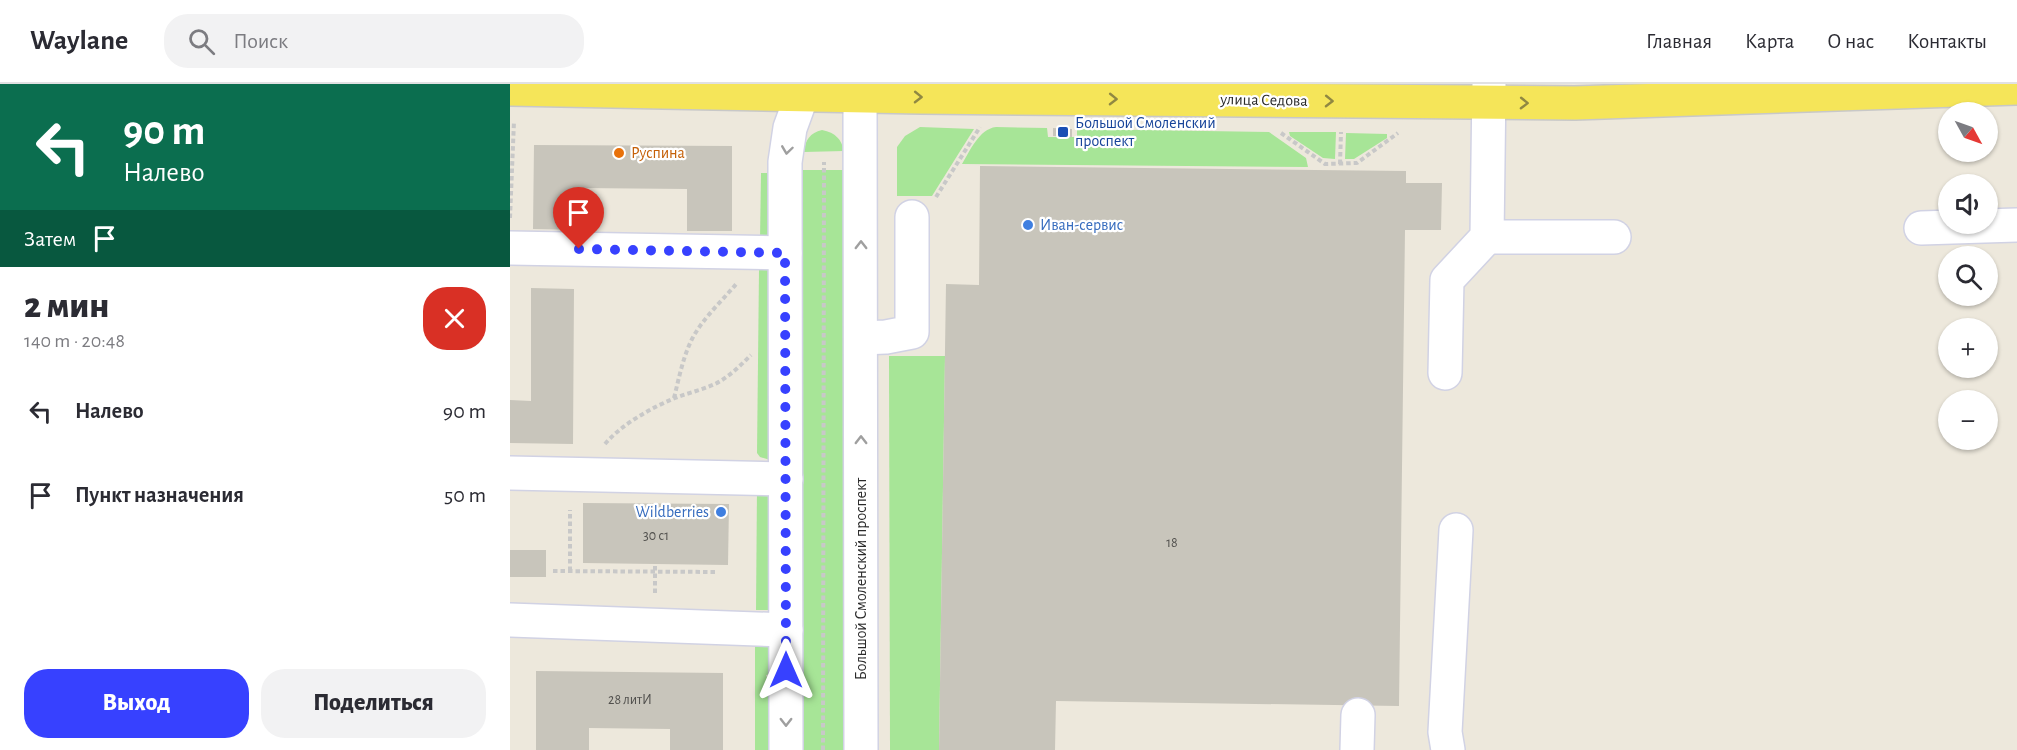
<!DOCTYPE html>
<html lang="ru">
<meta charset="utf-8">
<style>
:root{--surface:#fff;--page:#f2f2f3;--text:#2b2b33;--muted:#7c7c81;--line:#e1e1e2;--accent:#3741ff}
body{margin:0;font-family:"Alegreya Sans",sans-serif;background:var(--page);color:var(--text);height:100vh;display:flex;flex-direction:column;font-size:22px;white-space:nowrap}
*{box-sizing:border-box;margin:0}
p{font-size:20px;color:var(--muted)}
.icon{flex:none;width:33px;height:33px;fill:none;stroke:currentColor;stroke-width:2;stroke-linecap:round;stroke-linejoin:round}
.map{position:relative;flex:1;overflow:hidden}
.panel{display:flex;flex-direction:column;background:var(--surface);width:510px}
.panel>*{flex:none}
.guide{background:#0b6e4f;color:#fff;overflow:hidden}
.needle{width:39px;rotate:130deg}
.controls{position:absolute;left:1428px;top:18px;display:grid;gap:12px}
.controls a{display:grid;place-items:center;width:60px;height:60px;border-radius:50%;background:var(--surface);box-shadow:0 2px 4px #0004;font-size:30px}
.pin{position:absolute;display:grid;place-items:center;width:51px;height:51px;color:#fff;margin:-62px -26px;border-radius:50% 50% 50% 0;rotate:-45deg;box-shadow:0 0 6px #0007}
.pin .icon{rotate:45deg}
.me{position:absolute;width:66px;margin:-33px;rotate:0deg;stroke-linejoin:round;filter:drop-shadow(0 0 4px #0008)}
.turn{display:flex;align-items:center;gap:21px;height:126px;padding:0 24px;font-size:27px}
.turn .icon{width:78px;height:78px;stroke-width:2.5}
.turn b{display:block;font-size:42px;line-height:51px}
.then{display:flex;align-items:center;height:57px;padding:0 24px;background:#0003;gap:12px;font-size:22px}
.round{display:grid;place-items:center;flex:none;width:63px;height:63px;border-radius:24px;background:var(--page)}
.overview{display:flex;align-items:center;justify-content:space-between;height:102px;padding:0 24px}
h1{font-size:36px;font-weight:800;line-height:45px}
.action{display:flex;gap:12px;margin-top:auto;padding:12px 24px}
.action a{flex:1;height:69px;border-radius:24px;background:var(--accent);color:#fff;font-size:24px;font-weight:800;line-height:69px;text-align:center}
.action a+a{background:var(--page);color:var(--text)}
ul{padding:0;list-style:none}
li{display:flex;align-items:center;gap:18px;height:84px;padding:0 24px}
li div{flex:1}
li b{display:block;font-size:22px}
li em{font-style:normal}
header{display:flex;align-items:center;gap:36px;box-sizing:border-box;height:84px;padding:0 30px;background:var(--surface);border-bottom:2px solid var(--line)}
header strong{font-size:28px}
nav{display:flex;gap:33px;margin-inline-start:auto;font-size:21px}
.search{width:420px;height:54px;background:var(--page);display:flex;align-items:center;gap:15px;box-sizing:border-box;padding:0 21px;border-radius:24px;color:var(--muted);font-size:22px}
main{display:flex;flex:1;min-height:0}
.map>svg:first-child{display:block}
</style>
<header>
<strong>Waylane</strong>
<div class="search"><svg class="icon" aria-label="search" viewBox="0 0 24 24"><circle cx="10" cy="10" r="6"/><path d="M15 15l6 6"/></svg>Поиск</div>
<nav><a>Главная</a><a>Карта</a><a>О нас</a><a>Контакты</a></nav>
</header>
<main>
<section class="panel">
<div class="guide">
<div class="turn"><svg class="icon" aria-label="left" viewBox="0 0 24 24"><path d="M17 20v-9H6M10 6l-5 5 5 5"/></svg><div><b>90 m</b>Налево</div></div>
<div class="then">Затем<svg class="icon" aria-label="arrive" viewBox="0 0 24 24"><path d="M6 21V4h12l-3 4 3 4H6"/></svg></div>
</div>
<div class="overview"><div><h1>2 мин</h1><p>140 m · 20:48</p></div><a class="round" style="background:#d93025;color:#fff"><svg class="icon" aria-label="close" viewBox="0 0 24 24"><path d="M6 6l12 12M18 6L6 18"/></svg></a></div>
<ul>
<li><svg class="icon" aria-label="left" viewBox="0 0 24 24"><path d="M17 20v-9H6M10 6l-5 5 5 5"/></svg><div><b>Налево</b></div><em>90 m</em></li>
<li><svg class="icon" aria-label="arrive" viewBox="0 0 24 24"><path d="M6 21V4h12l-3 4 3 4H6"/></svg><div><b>Пункт назначения</b></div><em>50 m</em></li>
</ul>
<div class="action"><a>Выход</a><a>Поделиться</a></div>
</section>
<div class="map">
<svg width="1507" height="666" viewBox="0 0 1507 666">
<rect width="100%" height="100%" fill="#ede8dc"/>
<g fill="#a7e597">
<path d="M410 43 464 45 422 112H387V63L395 52Z"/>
<path d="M486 43 537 44 538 53H567V45L759 48 796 74 798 83 452 80C460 67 469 45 486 43Z"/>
<path d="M312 46C326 49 331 55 334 67L294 68C295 56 300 49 312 46Z"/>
<path d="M779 48H826L825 75 813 74 780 52Z"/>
<path d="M836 49 877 50V54L844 75H835Z"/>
<rect x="293" y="86" width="41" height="580"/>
<path d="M251 89H260V156H250Z"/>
<path d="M249 186H260V376L250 373 247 369Z"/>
<path d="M379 272H435L429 666H380Z"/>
<path d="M247 403 260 404 259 526H246Z"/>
<path d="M245 559H259L260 590 256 591 257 594 260 595V666H245Z"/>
</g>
<g fill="#c8c5bb">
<path d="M543 44 562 45V53L543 52Z"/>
<path d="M24 61 222 62V147H177V105L70 104V146L23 145Z"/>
<path d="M470 82 896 87V99H932L931 146H895L889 622 546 617 545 666H429L436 200 469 201Z"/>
<path d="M21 204 64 205 63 360 0 359V316L21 317Z"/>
<path d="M73 419 219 420 218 481 73 479Z"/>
<rect x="0" y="466" width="36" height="27"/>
<path d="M26 587 213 589V666H160V645L79 644V666H26Z"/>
</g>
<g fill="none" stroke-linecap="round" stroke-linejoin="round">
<defs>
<g id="minor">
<path d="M1411 144 1507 141"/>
<path d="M977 153H1104"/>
<path d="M0 164 275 169"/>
<path d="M351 254 376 253 402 248V133"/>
<path d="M935 289 937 196 977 153 979 0"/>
<path d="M0 389 276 395"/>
<path d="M0 536 276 546"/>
<path d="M276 666 275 78 280 44 296 0"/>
<path d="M351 666 350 12 352 0"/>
<path d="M847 666 848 631"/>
<path d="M938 666 935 648 946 446"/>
</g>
<path id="major" d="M0 5 410 13 1065 19 1507 4"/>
</defs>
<use href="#minor" stroke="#d1d2e4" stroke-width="36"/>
<use href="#major" stroke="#c8c8c8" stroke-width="36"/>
<g stroke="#c8c8c8" stroke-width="4" stroke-dasharray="4.5 3" stroke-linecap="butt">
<path d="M771 49 815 80 847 79 888 49"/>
<path d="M830 80 831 48"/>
<path d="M426 113 470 43"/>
<path d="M0 134 4 37"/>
<path d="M164 314C169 294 173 273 182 255 193 234 212 217 227 199"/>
<path d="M95 360C112 340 141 324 165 314 178 309 192 306 205 300 219 293 230 282 241 271"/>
<path d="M43 487 207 488"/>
<path d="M60 487V426"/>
<path d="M145 509V480"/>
<path d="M313 666 314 78"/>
</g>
<use href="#minor" stroke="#fff" stroke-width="33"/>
<use href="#major" stroke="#f5e559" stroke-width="33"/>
</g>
<defs><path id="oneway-chevron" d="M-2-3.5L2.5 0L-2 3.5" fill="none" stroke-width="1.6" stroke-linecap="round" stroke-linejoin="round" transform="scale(1.5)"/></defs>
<g stroke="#908842">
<use href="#oneway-chevron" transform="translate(408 13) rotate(1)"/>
<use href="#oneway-chevron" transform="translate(603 15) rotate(1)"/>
<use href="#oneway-chevron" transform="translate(819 17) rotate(1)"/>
<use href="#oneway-chevron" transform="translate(1014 19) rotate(1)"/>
</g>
<g stroke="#9f9f9f">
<use href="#oneway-chevron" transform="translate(277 66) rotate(98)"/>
<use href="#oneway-chevron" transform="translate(351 161) rotate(-90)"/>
<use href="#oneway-chevron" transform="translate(351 356) rotate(-90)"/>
<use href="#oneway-chevron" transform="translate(276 638) rotate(90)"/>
</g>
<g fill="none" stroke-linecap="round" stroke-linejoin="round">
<path stroke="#3741ff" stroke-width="10" stroke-dasharray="0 18" d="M69 165 275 169 276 586"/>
</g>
<rect fill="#1a4fb4" stroke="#fff" stroke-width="2" x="547" y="42" width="12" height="12" rx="3"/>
<circle fill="#e8710a" stroke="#fff" stroke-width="2" cx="109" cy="69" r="6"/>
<g fill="#3f7fe0" stroke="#fff" stroke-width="2">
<circle cx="518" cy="141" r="6"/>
<circle cx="211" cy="428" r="6"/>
</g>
<g text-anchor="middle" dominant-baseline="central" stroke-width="4.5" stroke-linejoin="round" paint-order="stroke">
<g font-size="14" fill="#52514e">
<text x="146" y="452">30 с1</text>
<text x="662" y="459">18</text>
<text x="120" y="616">28 литИ</text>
</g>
<g font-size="16" fill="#2a2a2a" stroke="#fff">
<text transform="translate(754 16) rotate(1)">улица Седова</text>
<text transform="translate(351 495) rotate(-90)">Большой Смоленский проспект</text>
</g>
<g font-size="16" fill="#164399" stroke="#fff" text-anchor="start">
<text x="565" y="39">Большой Смоленский<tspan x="565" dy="18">проспект</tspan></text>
</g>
<g font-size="16" fill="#c56008" stroke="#fff" text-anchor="start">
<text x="121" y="69">Руспина</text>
</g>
<g font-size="16" fill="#366cbe" stroke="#fff" text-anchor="start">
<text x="530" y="141">Иван-сервис</text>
<text x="199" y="428" text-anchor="end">Wildberries</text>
</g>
</g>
</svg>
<div class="controls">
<a><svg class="needle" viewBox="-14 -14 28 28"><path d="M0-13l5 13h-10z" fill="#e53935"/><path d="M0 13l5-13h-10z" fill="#7c7c81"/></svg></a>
<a><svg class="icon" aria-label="sound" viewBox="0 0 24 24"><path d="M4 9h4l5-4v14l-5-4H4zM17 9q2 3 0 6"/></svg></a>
<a><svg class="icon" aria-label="search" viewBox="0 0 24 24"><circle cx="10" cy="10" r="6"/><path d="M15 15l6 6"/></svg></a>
<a>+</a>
<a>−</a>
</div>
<div class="pin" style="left:69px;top:165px;background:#d93025"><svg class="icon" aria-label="arrive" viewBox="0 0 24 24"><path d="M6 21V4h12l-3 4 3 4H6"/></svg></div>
<svg class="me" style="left:276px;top:586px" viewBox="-20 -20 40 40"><path d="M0-17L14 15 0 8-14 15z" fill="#3741ff" stroke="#fff" stroke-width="4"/></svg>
</div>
</main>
